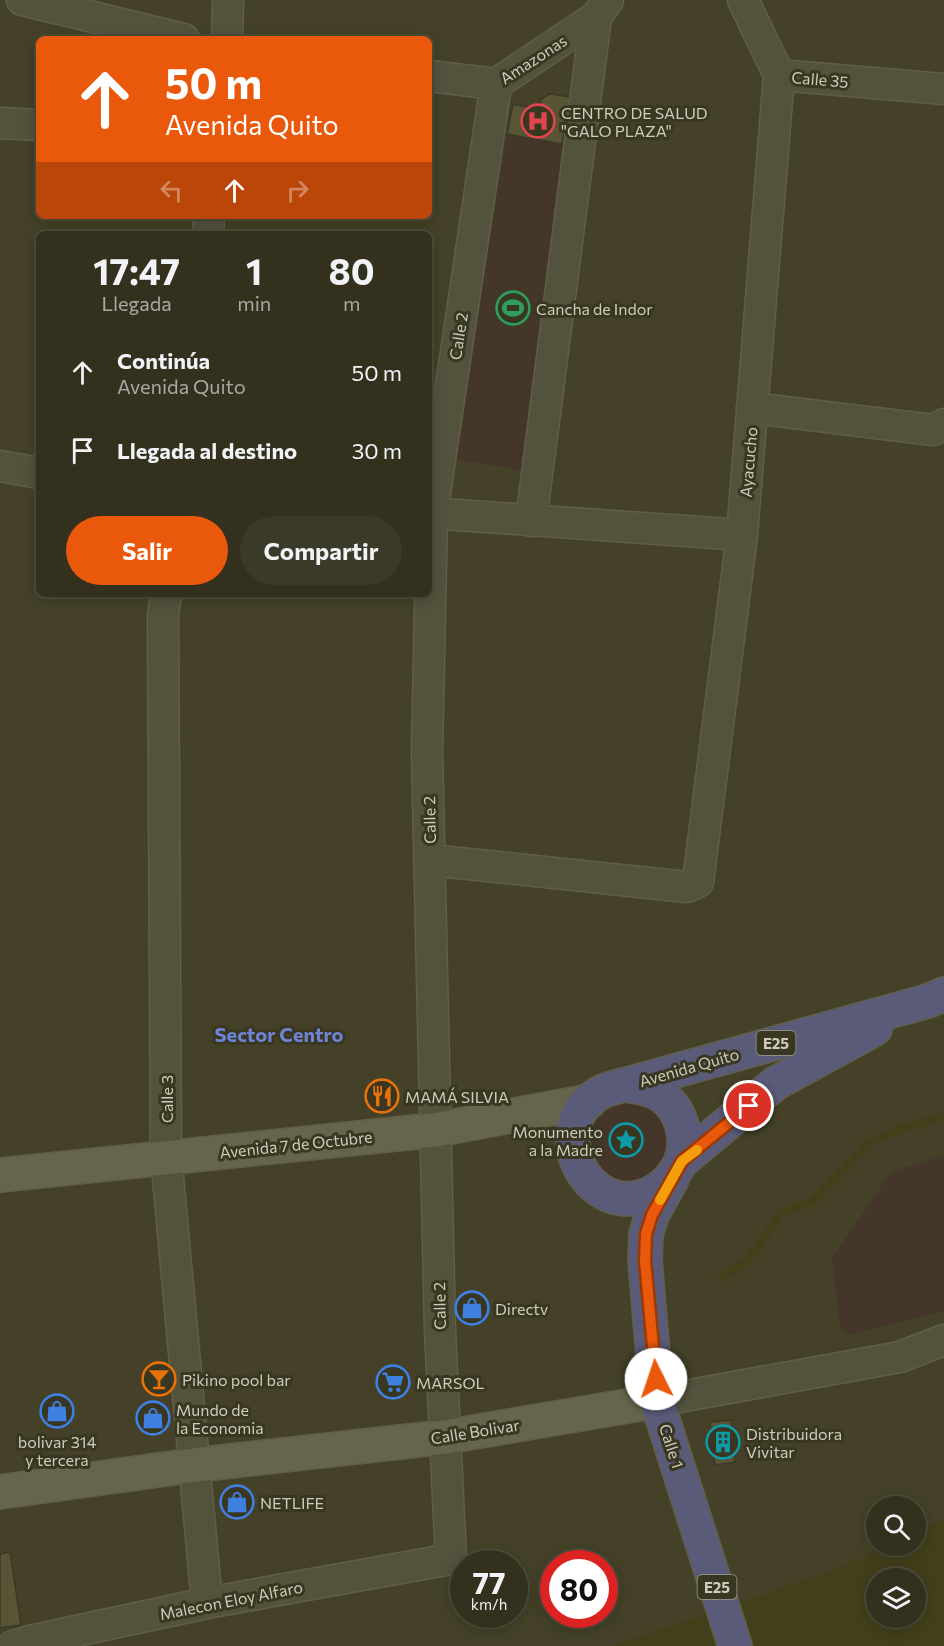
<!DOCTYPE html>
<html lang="es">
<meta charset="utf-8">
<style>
:root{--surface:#33311e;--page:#3b3927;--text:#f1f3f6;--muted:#a9a9a4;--line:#4e4c3c;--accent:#ea580c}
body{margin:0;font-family:Commissioner,sans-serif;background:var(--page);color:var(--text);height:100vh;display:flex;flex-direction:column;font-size:22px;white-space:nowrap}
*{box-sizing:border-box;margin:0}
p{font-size:20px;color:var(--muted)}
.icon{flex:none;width:33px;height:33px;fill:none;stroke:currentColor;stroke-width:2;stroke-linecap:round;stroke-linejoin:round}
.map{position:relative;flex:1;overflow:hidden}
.side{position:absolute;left:36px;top:231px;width:396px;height:366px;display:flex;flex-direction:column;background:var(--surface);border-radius:9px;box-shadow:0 3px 15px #0003,0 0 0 2px var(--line)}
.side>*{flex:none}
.hud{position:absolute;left:36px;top:36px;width:396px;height:183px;border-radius:9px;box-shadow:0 3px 15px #0003,0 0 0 2px var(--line);background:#ea580c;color:#fff;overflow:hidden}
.tools{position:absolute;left:866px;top:1496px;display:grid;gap:12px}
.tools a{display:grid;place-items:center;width:60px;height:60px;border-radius:50%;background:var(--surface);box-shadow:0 3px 15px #0003,0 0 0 2px var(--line);font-size:30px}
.speed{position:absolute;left:450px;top:1550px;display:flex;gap:12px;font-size:30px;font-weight:700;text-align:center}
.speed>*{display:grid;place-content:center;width:78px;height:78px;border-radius:50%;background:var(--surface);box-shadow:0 3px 15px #0003,0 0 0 2px var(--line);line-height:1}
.speed small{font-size:15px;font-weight:400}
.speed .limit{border:9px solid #d22;background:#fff;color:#111}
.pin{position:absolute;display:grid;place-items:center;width:51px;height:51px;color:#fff;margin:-26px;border:3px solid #fff;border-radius:50%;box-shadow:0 2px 6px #0007}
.me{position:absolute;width:66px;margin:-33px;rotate:356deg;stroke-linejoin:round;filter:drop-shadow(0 0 4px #0008)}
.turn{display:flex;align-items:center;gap:21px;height:126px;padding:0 30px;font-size:27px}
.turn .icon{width:78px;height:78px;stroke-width:2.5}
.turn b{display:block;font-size:42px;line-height:51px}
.lanes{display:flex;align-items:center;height:57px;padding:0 30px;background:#0003;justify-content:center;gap:30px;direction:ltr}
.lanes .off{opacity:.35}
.eta{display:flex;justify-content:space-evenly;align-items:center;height:102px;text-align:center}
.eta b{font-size:36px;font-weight:700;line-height:42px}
.cta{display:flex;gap:12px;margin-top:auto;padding:12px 30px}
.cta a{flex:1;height:69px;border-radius:36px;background:var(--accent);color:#fff;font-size:24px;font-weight:700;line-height:69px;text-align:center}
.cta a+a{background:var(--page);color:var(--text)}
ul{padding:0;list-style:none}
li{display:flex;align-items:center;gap:18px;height:78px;padding:0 30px}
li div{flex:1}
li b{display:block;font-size:22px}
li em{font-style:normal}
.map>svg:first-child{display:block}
</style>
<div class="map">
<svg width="944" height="1646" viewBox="0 0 944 1646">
<rect width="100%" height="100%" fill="#444128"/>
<g fill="#45362a">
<path d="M507 134 575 146 521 470 454 459Z"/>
<path d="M621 1102C644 1102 663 1110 667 1135 668 1139 670 1145 669 1149 669 1157 660 1168 656 1175L629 1185 602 1176 587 1152 590 1125 598 1114 608 1106Z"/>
<path d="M944 1155V1311L847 1335 840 1327 832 1258 891 1172Z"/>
</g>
<path fill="#42401a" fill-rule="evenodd" d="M944 1520V1646H613L832 1571 890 1545H915V1533ZM876 1578H915V1617H876Z"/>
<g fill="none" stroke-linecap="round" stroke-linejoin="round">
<path stroke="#42401a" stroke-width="8" d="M723 1277 748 1260 782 1213 813 1201 869 1143 903 1128 944 1116"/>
</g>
<g fill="#585537" stroke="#3b3923" stroke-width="1.5">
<path d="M550 94 571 97 562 144 507 134 513 104 539 109 541 99Z"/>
<path d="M731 1420 735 1462 715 1465 710 1422Z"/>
<path d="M10 1552 21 1625 0 1628V1554Z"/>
</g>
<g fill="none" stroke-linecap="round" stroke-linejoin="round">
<defs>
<g id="street">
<path d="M22 0 184 39"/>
<path d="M743 0 779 75 944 89"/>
<path d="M227 39 228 0"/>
<path d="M429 76 496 84 596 17"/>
<path d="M0 123 39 125"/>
<path d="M208 234 209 216"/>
<path d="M752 408 933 430 944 424"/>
<path d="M0 466 39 473"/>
<path d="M429 513 742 535 779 75"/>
<path d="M531 521 596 17 608 0"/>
<path d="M166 594 163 616 166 1156 207 1603"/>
<path d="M430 860 687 887 698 882 742 535"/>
<path d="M657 1401 900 1357 944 1340"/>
<path d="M13 1646 30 1641 207 1603 451 1559 440 1330 427 752 432 513 496 84"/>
</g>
<g id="secondary">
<path d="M0 1175 435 1130 590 1101"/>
<path d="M0 1492 195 1465 445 1437 657 1401"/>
</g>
<g id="highway">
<path d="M624 1085C637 1086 648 1088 659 1094 683 1109 691 1143 678 1167 671 1180 662 1188 649 1194 585 1222 538 1119 606 1090 612 1088 618 1086 624 1085L928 1001 944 994"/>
<path d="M682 1161 776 1083 875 1029"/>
<path d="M672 1179 652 1215 646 1234 645 1261 657 1401 735 1646"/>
</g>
</defs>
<use href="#street" stroke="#605e49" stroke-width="33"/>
<use href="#secondary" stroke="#605e49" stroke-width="36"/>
<use href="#highway" stroke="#615f4a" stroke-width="36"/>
<use href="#street" stroke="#53523d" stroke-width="30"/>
<use href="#secondary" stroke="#66654b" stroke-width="33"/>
<use href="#highway" stroke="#5a5b79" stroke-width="33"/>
</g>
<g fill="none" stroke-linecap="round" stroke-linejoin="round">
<defs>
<path id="route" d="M656 1379 645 1261 646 1234 652 1215 682 1161 749 1106"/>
</defs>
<use href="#route" stroke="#983908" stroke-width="15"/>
<use href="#route" stroke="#ea580c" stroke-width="10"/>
<path stroke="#f59e0b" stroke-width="10" d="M660 1200 682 1161 697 1150"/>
</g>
<defs>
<symbol id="hospital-ring" viewBox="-11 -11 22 22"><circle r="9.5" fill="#393721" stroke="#e0444e" stroke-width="1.5"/><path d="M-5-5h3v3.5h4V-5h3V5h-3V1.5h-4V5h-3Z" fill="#e0444e"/></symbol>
<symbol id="stadium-ring" viewBox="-11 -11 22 22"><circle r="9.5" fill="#393721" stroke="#2e9e5b" stroke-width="1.5"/><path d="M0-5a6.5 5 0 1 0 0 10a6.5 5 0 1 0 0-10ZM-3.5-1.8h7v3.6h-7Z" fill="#2e9e5b"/></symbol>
<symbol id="restaurant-ring" viewBox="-11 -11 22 22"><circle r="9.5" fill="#393721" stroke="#e8710a" stroke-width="1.5"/><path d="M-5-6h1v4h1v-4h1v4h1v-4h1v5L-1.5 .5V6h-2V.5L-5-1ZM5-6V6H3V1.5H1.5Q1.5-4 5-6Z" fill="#e8710a"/></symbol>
<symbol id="sight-ring" viewBox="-11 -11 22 22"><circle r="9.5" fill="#393721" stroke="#0f9aa8" stroke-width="1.5"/><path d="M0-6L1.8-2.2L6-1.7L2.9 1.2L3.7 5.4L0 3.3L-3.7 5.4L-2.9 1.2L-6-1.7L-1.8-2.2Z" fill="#0f9aa8"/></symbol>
<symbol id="shop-ring" viewBox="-11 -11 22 22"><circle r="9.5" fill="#393721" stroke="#3f7fe0" stroke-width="1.5"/><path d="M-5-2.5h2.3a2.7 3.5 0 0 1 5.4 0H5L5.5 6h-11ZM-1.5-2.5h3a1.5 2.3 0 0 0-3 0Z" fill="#3f7fe0"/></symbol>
<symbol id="bar-ring" viewBox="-11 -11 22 22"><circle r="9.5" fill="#393721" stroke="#e8710a" stroke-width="1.5"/><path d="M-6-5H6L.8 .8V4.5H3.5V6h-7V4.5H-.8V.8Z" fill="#e8710a"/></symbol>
<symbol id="supermarket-ring" viewBox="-11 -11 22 22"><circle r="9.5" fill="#393721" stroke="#3f7fe0" stroke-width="1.5"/><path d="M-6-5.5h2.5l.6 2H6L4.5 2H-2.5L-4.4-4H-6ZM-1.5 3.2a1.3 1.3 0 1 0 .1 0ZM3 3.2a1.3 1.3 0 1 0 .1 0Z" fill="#3f7fe0"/></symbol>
<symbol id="building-ring" viewBox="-11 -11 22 22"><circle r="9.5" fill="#393721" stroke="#0f9aa8" stroke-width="1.5"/><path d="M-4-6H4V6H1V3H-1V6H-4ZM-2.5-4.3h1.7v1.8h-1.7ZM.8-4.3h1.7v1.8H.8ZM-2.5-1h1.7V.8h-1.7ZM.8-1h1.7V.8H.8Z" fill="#0f9aa8"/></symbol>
</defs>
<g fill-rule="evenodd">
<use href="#hospital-ring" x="519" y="102" width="38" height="38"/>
<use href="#stadium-ring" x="494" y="289" width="38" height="38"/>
<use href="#restaurant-ring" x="363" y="1077" width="38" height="38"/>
<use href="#sight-ring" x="607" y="1121" width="38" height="38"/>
<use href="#shop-ring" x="453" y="1289" width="38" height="38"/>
<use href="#bar-ring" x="140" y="1360" width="38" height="38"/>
<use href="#supermarket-ring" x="374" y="1363" width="38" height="38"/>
<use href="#shop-ring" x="38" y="1392" width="38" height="38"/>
<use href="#shop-ring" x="134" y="1399" width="38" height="38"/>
<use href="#building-ring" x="704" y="1423" width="38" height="38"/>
<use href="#shop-ring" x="218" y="1483" width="38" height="38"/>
</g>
<g text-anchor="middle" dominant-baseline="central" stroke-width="6" stroke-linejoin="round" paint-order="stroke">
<g fill="#393721" stroke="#a19f8c" stroke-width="1.5">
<rect x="756.5" y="1031" width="39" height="24" rx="4.5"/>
<rect x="697.5" y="1575" width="39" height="24" rx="4.5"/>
</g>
<g font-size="15" font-weight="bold" fill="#cdccba">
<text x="776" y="1043">E25</text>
<text x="717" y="1587">E25</text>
</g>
<g font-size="16" fill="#cdccba" stroke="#393721">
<text transform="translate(533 59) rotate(-33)">Amazonas</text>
<text transform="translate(820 79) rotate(5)">Calle 35</text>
<text transform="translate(458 336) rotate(-81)">Calle 2</text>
<text transform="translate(748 462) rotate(-85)">Ayacucho</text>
<text transform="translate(429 820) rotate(-91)">Calle 2</text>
<text transform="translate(689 1067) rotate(-16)">Avenida Quito</text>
<text transform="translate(166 1099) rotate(-90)">Calle 3</text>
<text transform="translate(296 1144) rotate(-6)">Avenida 7 de Octubre</text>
<text transform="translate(439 1306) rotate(-91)">Calle 2</text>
<text transform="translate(475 1431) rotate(-9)">Calle Bolivar</text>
<text transform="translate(672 1446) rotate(72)">Calle 1</text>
<text transform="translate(231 1600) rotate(-11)">Malecon Eloy Alfaro</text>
</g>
<g font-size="16" fill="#cdccba" stroke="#393721" text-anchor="start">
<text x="561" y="112">CENTRO DE SALUD<tspan x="561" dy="18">"GALO PLAZA"</tspan></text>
<text x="536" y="308">Cancha de Indor</text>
<text x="405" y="1096">MAMÁ SILVIA</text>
<text x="603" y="1131" text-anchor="end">Monumento<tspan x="603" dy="18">a la Madre</tspan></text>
<text x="495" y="1308">Directv</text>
<text x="182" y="1379">Pikino pool bar</text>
<text x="416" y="1382">MARSOL</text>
<text x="176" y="1409">Mundo de<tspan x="176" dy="18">la Economia</tspan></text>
<text x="746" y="1433">Distribuidora<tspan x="746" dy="18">Vivitar</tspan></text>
<text x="57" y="1441" text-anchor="middle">bolivar 314<tspan x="57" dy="18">y tercera</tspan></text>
<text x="260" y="1502">NETLIFE</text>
</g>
<g font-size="20" font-weight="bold" fill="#6d84d5" stroke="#393721">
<text x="279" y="1034">Sector Centro</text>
</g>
</g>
</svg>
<div class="tools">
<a><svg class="icon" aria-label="search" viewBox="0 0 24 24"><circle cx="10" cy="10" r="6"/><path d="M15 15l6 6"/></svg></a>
<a><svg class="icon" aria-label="layers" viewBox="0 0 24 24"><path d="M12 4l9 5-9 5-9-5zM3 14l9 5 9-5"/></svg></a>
</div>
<div class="speed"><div>77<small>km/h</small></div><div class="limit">80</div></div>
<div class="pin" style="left:749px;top:1106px;background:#d93025"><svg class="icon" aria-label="arrive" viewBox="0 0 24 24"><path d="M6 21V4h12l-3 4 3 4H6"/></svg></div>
<svg class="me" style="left:656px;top:1379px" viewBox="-20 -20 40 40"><circle r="19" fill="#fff"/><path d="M0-13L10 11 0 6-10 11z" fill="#ea580c"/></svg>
<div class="hud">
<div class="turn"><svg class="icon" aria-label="ahead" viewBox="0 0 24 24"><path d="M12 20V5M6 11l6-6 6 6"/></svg><div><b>50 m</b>Avenida Quito</div></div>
<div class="lanes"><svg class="icon off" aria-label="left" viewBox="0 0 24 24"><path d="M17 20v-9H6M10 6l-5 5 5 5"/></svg><svg class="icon" aria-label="ahead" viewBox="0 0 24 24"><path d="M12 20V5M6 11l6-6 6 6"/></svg><svg class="icon off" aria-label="right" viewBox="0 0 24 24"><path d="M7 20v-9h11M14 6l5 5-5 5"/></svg></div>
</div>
<section class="side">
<div class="eta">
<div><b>17:47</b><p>Llegada</p></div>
<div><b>1</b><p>min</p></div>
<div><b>80</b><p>m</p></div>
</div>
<ul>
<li><svg class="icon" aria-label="ahead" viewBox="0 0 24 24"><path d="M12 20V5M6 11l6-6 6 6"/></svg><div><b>Continúa</b><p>Avenida Quito</p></div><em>50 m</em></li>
<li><svg class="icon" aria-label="arrive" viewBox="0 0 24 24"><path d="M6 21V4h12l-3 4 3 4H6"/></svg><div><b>Llegada al destino</b></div><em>30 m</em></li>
</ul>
<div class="cta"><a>Salir</a><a>Compartir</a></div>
</section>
</div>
